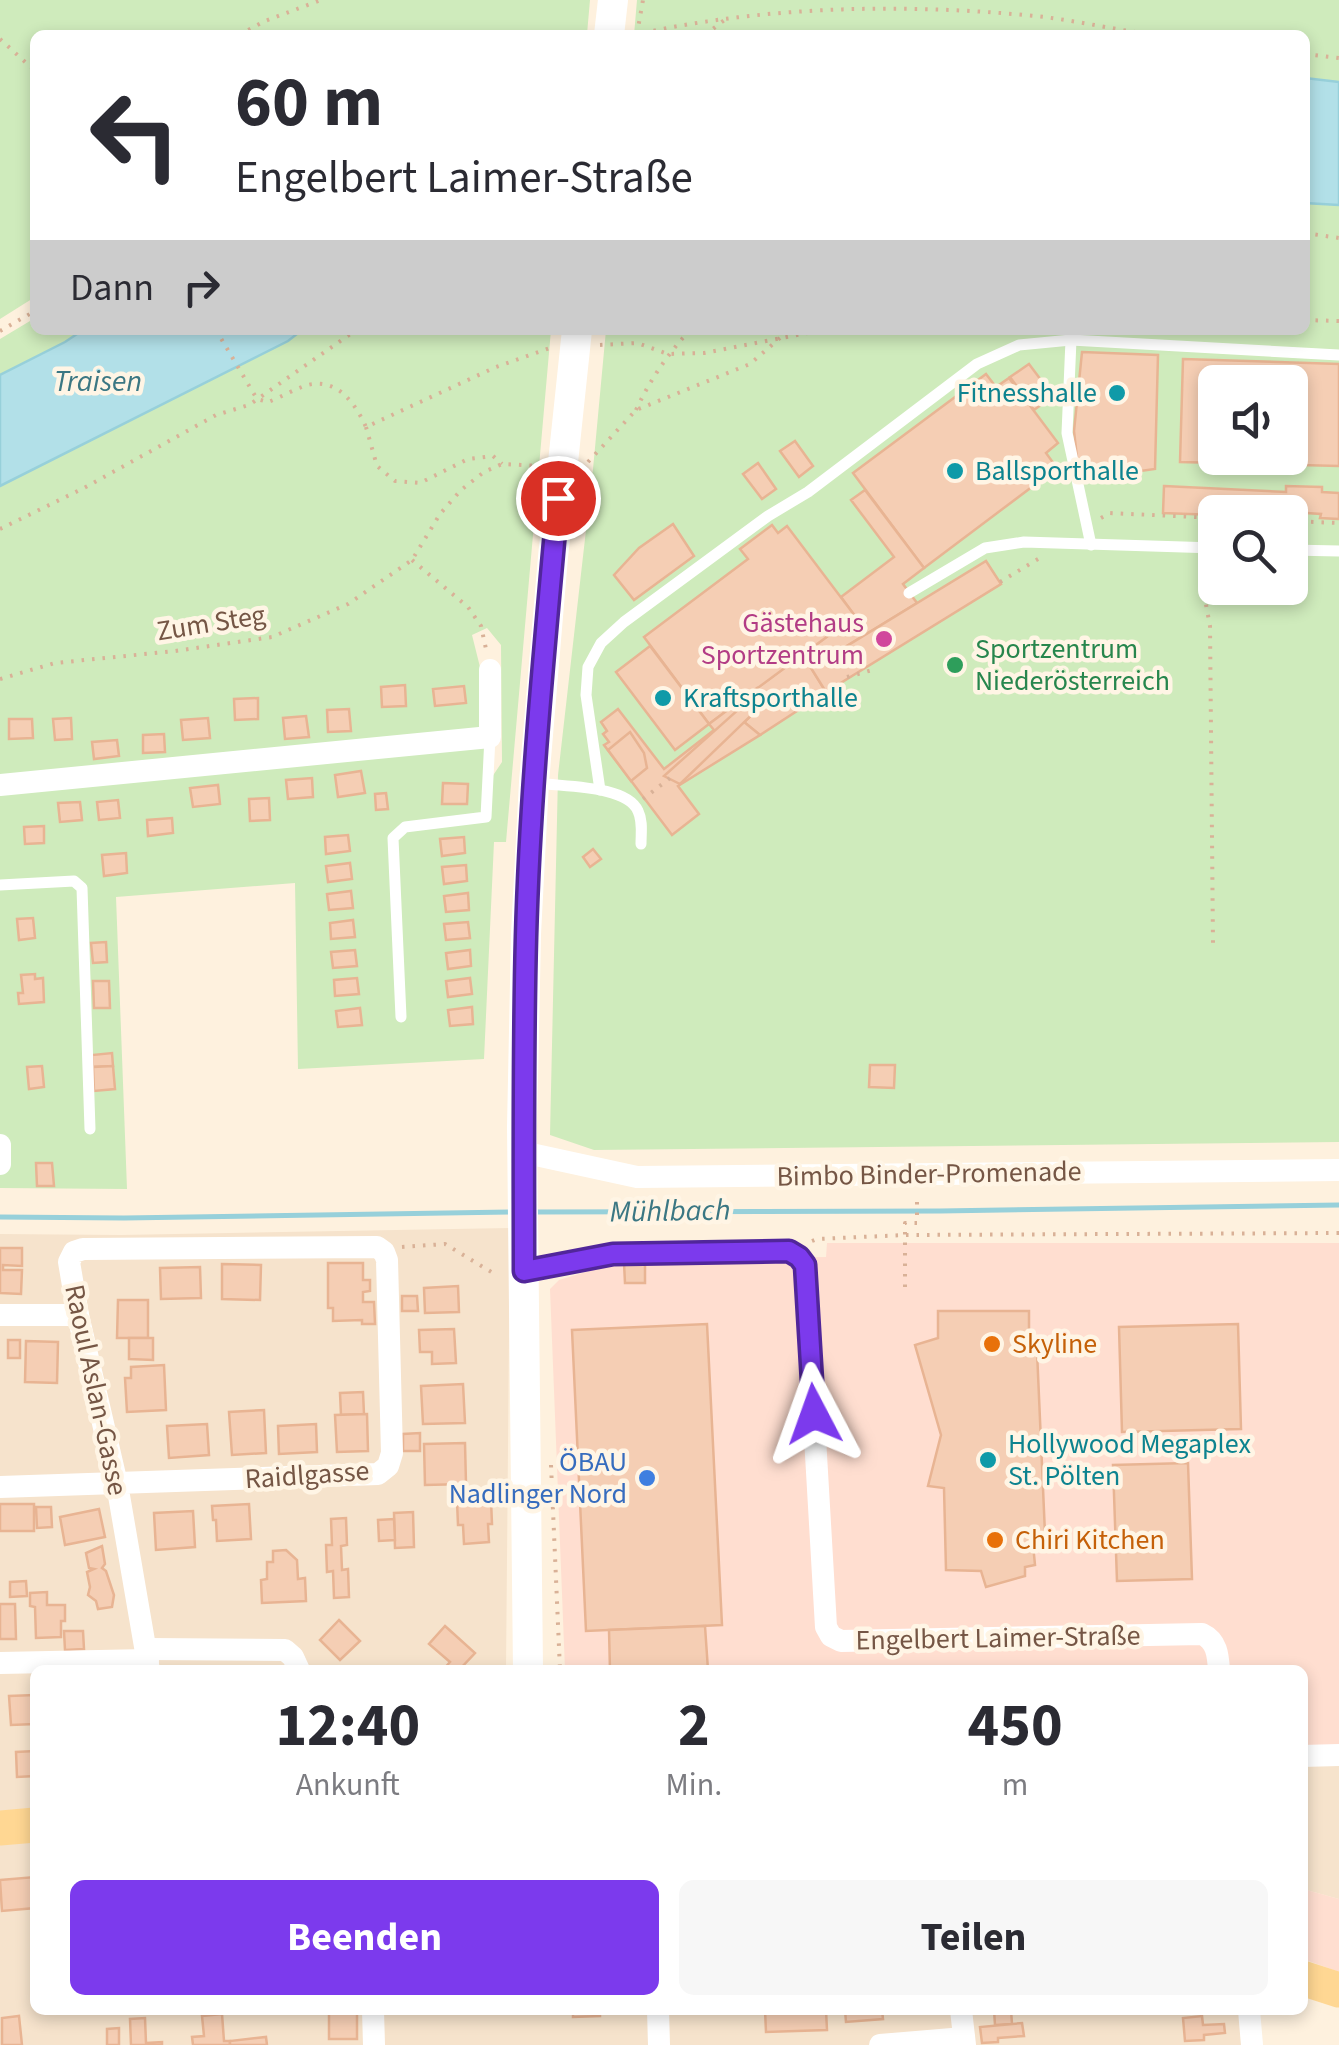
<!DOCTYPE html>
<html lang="de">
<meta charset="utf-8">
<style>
:root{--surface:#fff;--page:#f7f7f7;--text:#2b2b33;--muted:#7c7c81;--accent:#7c3aed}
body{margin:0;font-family:"Source Sans 3",sans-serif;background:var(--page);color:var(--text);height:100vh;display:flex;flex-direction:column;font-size:38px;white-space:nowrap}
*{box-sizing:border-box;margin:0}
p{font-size:32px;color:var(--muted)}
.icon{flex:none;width:55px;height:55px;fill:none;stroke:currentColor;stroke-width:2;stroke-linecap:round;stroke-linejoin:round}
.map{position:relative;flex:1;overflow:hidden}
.drawer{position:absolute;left:30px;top:1665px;width:1278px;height:350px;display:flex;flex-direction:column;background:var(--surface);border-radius:15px;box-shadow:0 5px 15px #0003}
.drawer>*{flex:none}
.top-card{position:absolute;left:30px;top:30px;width:1280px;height:305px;border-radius:15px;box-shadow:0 5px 15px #0003;background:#fff;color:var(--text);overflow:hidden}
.fabs{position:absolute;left:1198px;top:365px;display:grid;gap:20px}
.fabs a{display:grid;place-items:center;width:110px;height:110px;border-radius:15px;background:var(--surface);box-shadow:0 5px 15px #0003;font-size:50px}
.pin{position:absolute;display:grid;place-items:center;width:85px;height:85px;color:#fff;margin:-42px;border:5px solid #fff;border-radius:50%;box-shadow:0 2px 10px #0007}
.me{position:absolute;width:110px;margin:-55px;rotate:356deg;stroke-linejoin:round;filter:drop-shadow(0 0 8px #0008)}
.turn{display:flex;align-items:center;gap:35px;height:210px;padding:0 40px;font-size:45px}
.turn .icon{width:130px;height:130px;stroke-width:2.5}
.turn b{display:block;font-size:70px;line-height:85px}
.then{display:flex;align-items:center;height:95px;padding:0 40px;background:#0003;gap:20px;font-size:38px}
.eta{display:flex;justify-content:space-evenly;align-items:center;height:170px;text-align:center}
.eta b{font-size:60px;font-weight:700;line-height:70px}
.cta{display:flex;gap:20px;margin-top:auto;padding:20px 40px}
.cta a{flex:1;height:115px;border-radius:15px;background:var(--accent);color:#fff;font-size:40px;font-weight:700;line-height:115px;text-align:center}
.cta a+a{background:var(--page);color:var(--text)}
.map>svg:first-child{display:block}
</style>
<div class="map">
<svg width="1339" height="2045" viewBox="0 0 1339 2045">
<rect width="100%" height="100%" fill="#fef1de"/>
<g fill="#f6e3cc">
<path d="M510 1228 506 1670H35V2010H1242L1245 2045H0V1234L121 1235Z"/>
<path d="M1339 1765V1899L1303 1889V1766Z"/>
</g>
<g fill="#ffded0">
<path d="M827 1243H1339V1749L1303 1750 1302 1670H565L550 1289 559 1280 626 1260 826 1257Z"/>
<path d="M1303 1889 1339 1899V1972L1303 1959Z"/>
</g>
<g fill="#cfebbc" fill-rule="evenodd">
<path d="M0 0H590L587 34 581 35H35V297L0 319Z"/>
<path d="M637 0H1339V1142L594 1150 550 1135 558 775 593 469 606 330H1305V35H634ZM1215 382H1290V458H1215ZM1215 512H1290V588H1215Z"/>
<path d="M35 318V330H83L65 342 0 375V339Z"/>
<path d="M302 330H551L506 842H494L484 1059 298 1069 295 883 116 897 127 1189 0 1188V486L288 341ZM487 628 501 645 502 762 492 777 480 667 472 635Z"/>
</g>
<g fill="#b2e0e8" stroke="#97d0da" stroke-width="2.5">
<path d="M1305 78 1339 82V205L1305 203Z"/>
<path d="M83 330H302L288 341 0 486V375L65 342Z"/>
</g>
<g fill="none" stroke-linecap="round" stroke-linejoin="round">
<g stroke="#97d0da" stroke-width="5">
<path d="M533 1212 940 1211 1339 1205"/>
<path d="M0 1217 124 1218 512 1212"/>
</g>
</g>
<g fill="#f5ceb4" stroke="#e8b493" stroke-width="2.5" fill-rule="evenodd">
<path d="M1082 352 1158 355 1155 469 1126 473 1078 467 1074 431Z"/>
<path d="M1183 359 1339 364V466L1180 462ZM1215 382H1290V458H1215Z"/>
<path d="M1029 364 1053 396 1034 410 1010 377Z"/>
<path d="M986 374 996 387 1009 378 1034 411 1058 443 1046 453 1057 468 924 568 853 473Z"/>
<path d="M795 441 813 466 799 477 780 451Z"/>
<path d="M758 463 776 489 762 499 743 474Z"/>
<path d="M1164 486 1286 492V486L1322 487V492L1339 493V519L1320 518 1321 514 1290 512H1215V515L1163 513Z"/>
<path d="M865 490 924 568 903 584 917 603 811 668 826 692 760 735 744 722 766 701 757 688 855 616 841 597 894 557 851 500Z"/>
<path d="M673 524 694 556 634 600 614 575 639 548Z"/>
<path d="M772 525 778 533 787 526 855 616 709 724 644 637 748 559 740 549Z"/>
<path d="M986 561 1001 584 826 692 811 668Z"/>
<path d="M650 646 709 724 675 750 616 672Z"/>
<path d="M405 685 406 706 382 707 381 687Z"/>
<path d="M464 686 466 703 435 706 433 689Z"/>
<path d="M757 688 766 701 744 722 760 735 678 786 699 814 672 835 604 745 609 742 603 734 607 731 601 722 618 709 664 769 714 730 709 724Z"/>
<path d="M759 691 766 701 680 784 664 776Z"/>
<path d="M258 698V719L235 720 234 699Z"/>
<path d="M349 709 351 731 328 732 327 710Z"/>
<path d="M306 716 309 737 285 739 283 718Z"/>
<path d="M71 718 72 739 55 740 53 719Z"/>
<path d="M208 718 210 738 183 740 181 720Z"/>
<path d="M9 719H32L33 738 9 739Z"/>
<path d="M630 732 644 753 647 768 631 781 608 750Z"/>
<path d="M164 734 165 752 143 753V735Z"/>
<path d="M117 740 119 756 94 759 92 742Z"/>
<path d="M361 771 365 793 338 797 335 775Z"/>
<path d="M312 778 313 797 288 799 286 780Z"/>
<path d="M443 783 468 784 467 804H442Z"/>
<path d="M218 785 220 804 193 807 190 788Z"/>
<path d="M386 793 388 809 376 810 375 794Z"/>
<path d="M269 798 270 820 250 821 249 799Z"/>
<path d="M118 800 120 818 99 820 97 802Z"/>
<path d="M80 802 82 820 60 822 58 803Z"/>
<path d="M172 818 173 833 148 836 147 820Z"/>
<path d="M44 826V843L25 844 24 827Z"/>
<path d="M348 835 350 851 326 854 325 837Z"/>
<path d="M464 837 465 853 442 856 440 839Z"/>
<path d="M593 849 601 859 590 867 583 857Z"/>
<path d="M126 853 127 873 104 876 102 855Z"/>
<path d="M350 863 352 879 328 882 326 866Z"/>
<path d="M466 865 467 881 444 884 442 867Z"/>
<path d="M351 891 353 908 329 910 327 894Z"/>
<path d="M468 893 469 910 446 912 444 896Z"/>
<path d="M33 918 35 938 19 940 17 919Z"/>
<path d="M353 920 355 937 331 939 330 923Z"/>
<path d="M468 922 470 938 446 940 444 924Z"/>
<path d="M106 942 107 962 93 963 91 943Z"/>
<path d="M355 950 357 966 333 968 331 952Z"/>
<path d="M470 950 471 966 448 969 446 953Z"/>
<path d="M35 974V979L43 978 44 1002 19 1004 18 993H23L21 975Z"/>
<path d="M357 978 359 994 335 996 334 980Z"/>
<path d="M470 978 472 994 448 997 446 981Z"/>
<path d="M93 981H109L110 1008H94Z"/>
<path d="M472 1007 473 1024 450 1026 448 1010Z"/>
<path d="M360 1008 362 1025 338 1027 336 1011Z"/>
<path d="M112 1053 113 1066 93 1067 92 1055Z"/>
<path d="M870 1065H895L894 1088 869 1087Z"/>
<path d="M42 1066 44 1087 29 1089 27 1067Z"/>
<path d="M113 1066 115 1089 94 1091 93 1067Z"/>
<path d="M36 1163H52L54 1186H37Z"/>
<path d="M0 1248H22V1266L3 1265V1270H22L21 1294 0 1293Z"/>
<path d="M645 1262V1283H625L624 1263Z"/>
<path d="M328 1263H363V1280H370V1291L363 1292V1302H374L375 1324H362V1320L333 1321V1308H328Z"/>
<path d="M222 1264 261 1265 260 1300 222 1299Z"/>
<path d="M200 1267 201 1298 161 1299 160 1268Z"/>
<path d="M458 1286 459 1312 425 1313 424 1288Z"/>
<path d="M402 1296H417L418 1311H402Z"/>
<path d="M118 1300H148V1338H117Z"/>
<path d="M938 1311H1029V1351H1037L1045 1534H1032L1035 1565 1025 1567V1576L986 1587 981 1571 946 1570 944 1488 928 1486 941 1435 915 1345 938 1338Z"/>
<path d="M707 1324 722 1625 586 1631 572 1330Z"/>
<path d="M1238 1324 1241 1429 1122 1432 1119 1327Z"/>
<path d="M454 1329 456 1363 432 1364V1352H420L419 1330Z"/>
<path d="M129 1338H153V1360L129 1359Z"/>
<rect x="8" y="1340" width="12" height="18"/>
<path d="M26 1341 58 1342 57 1383 25 1382Z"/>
<path d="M164 1365 166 1410 127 1412 125 1378H131V1367Z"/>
<path d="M463 1384 465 1423 423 1424 421 1386Z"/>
<path d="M363 1392 364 1414 341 1415 340 1393Z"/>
<path d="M264 1410 266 1453 232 1455 229 1412Z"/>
<path d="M367 1414 368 1451 337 1452 335 1415Z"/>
<path d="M207 1424 209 1455 169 1458 167 1426Z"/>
<path d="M316 1424 317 1452 279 1454 278 1426Z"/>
<path d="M420 1433V1451H403V1434Z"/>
<path d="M465 1443 466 1484 425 1485 424 1444Z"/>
<path d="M1188 1463 1192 1579 1117 1581 1113 1465Z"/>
<path d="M491 1500 492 1524H488L489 1542 464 1544 463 1525H458L457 1501Z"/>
<rect x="0" y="1504" width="34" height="27"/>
<path d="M249 1504 251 1539 217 1541 216 1520H213L212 1506Z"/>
<path d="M36 1507H51L52 1527 37 1528Z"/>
<path d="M99 1509 105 1537 65 1545 60 1517Z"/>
<path d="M193 1511 195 1547 156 1550 154 1513Z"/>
<path d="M413 1512 414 1547 395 1548 394 1513Z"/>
<path d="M346 1518 347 1545 341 1546 342 1570 348 1569 349 1597 334 1598 333 1571 327 1572 326 1545H332L331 1519Z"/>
<path d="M394 1519 395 1540 379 1541 378 1520Z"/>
<path d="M102 1546 105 1564 102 1568 106 1571 114 1595 112 1607 98 1609 96 1601 88 1595 90 1587 87 1572 94 1569 89 1568 86 1553Z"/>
<path d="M286 1550 297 1560 298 1579 305 1578 306 1601 262 1603 261 1580 267 1579V1562H273V1551Z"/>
<path d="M26 1581 27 1596 10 1597V1582Z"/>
<path d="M47 1592V1605H65V1621H61V1637L36 1638 35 1607 30 1606V1593Z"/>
<path d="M0 1604H15L16 1639H0Z"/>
<path d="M339 1620 360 1641 340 1660 320 1640Z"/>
<path d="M445 1626 475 1653 459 1670H443L450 1662 429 1644Z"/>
<path d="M705 1626 708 1670H610L609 1630Z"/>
<path d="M64 1631H83L84 1649 65 1650Z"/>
<path d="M35 1695V1724L11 1725 9 1696Z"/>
<path d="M35 1751V1776L17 1777 16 1752Z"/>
<path d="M35 1877V1908L2 1911 0 1880Z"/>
<rect x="329" y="2010" width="28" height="29"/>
<path d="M573 2010H600V2016L573 2017Z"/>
<path d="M765 2010H826L827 2030 766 2032Z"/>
<path d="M845 2010H882L883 2019 846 2022Z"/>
<path d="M994 2010H1011L1012 2024 995 2025Z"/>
<path d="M222 2014 224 2041H230V2045H193L192 2037 204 2036 202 2016Z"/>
<path d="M19 2016 22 2045H2V2018Z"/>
<path d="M1202 2016 1203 2025 1224 2024 1225 2033 1204 2035V2040L1185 2041 1183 2018Z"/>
<path d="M145 2018 146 2043 162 2042V2045H131L130 2019Z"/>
<path d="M1022 2023 1024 2036 998 2038V2042L982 2043 980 2027Z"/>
<path d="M119 2028V2045H107V2029Z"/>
<path d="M266 2037 267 2045H230V2041Z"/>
</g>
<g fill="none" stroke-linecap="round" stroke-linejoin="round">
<g stroke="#d9b197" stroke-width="4" stroke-dasharray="2.5 8" stroke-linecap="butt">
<path d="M637 34 643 0"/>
<path d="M239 35 265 21 321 0"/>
<path d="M633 35C764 6 901 3 1035 16 1075 20 1115 30 1156 35"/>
<path d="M705 35 727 18"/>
<path d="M0 39 35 71"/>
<path d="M1305 54 1339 58"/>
<path d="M1305 233 1339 238"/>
<path d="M1305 320 1339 321"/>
<path d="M216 330 257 399 268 402C280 398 301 385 313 384 341 381 356 406 366 427L496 367 550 348"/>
<path d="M0 331 35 311"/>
<path d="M600 345 637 343 668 354 704 353 823 330"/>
<path d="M636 410C650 380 667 355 690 330"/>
<path d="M366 427 377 466 395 481 420 483 468 459 493 456 502 464"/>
<path d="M588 462 636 410 750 364 780 338"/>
<path d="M1101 518 1110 513 1215 518"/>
<path d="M1290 521 1339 523"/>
<path d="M0 529 84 488 216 415 249 405 356 330"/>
<path d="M412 560 468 607 481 626 486 649"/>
<path d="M1201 563V578L1210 626 1213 943"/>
<path d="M1000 582 1043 556"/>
<path d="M847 677 876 669"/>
<path d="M0 679 55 663 175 651 272 637 348 604 412 560 440 514 461 490 484 472 502 464 541 466"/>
<path d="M643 799 670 778"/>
<path d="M812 1241 817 1239 905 1235 1339 1233"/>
<path d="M402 1247 445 1244 498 1276"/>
<path d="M905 1287V1223H917V1196"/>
<path d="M551 1465 560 1670"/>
</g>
<g stroke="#fff" stroke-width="11">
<path d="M1071 340 1067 433 1091 545"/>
<path d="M1290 550 1339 551"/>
<path d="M909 593 985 548 1024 542 1215 548"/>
<path d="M538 783C563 787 627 785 638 811 643 821 641 833 641 844"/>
<path d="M600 790 586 695 588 667 601 643 624 622 768 516 808 492 977 364 1019 345 1071 340 1339 355"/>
<path d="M0 885 74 881 82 888 90 1129"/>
<path d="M401 1017 393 838 405 827 486 817 490 737"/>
</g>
<g stroke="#fff" stroke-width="22">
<path d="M0 785 490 737V670"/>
<path d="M0 1145V1164"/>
<path d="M522 1152 637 1177 1339 1170"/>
<path d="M524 1271 613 1254 789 1251 799 1257 805 1265 826 1627 831 1636 841 1641 1202 1634C1217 1641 1218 1655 1219 1670"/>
<path d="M0 1315H78"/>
<path d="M0 1487 378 1474 388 1466 392 1453 387 1260 384 1252 377 1247 83 1249 74 1252 69 1262 78 1315 117 1484 149 1670"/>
<path d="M146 1649 285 1650 293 1657 299 1670"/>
<path d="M0 1663 148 1660"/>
<path d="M1302 1756 1339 1755"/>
<path d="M373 2010 374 2045"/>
<path d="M658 2010 659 2045"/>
<path d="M961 2010 965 2045"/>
<path d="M1249 2010 1252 2045"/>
<path d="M880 2045 964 2038"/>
</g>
<g stroke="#fff" stroke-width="30">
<path d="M609 35 613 0"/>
<path d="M528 1670 522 1127 526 934 534 782 553 557 577 330"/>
</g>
<g stroke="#ffd793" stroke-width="35">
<path d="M0 1828 35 1825"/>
<path d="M1302 1978 1339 1990"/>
</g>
</g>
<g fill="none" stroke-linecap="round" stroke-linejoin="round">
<defs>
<path id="route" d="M558 498C545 644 530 790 526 937 523 1048 524 1159 524 1271L613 1254 789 1251 799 1257 805 1265 814 1414"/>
</defs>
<use href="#route" stroke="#51269a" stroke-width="25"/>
<use href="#route" stroke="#7c3aed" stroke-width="18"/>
</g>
<g fill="#0f9aa8" stroke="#fff5e5" stroke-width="4">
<circle cx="1117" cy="393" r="10"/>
<circle cx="955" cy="471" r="10"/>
<circle cx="663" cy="698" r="10"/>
<circle cx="988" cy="1460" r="10"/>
</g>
<circle fill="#d1479c" stroke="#fff5e5" stroke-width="4" cx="884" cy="639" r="10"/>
<circle fill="#2e9e5b" stroke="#fff5e5" stroke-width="4" cx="955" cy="665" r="10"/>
<g fill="#e8710a" stroke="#fff5e5" stroke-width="4">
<circle cx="992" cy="1344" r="10"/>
<circle cx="995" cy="1540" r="10"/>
</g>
<circle fill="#3f7fe0" stroke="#fff5e5" stroke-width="4" cx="647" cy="1478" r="10"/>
<g text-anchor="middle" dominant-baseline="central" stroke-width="9" stroke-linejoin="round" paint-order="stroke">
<g font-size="28" fill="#0d838f" stroke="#fff5e5" text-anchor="start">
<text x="1097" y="393" text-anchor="end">Fitnesshalle</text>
<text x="975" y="471">Ballsporthalle</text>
<text x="683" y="698">Kraftsporthalle</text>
<text x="1008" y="1444">Hollywood Megaplex<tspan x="1008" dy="32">St. Pölten</tspan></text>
</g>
<g font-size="28" fill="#755645" stroke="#fff5e5">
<text transform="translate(211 623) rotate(-9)">Zum Steg</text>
<text transform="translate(929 1174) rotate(-1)">Bimbo Binder-Promenade</text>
<text transform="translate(96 1390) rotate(78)">Raoul Aslan-Gasse</text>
<text transform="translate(307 1475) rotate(-4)">Raidlgasse</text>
<text transform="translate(998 1638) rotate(-1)">Engelbert Laimer-Straße</text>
</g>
<g font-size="28" fill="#b23c85" stroke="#fff5e5" text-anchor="end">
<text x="864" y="623">Gästehaus<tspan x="864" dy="32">Sportzentrum</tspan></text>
</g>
<g font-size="28" fill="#27864d" stroke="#fff5e5" text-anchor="start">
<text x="975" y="649">Sportzentrum<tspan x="975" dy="32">Niederösterreich</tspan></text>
</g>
<g font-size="28" fill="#c56008" stroke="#fff5e5" text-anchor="start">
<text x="1012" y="1344">Skyline</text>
<text x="1015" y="1540">Chiri Kitchen</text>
</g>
<g font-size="28" fill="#366cbe" stroke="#fff5e5" text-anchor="end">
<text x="627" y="1462">ÖBAU<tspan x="627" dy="32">Nadlinger Nord</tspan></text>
</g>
<g font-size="30" font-style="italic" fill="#3b7783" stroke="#fff5e5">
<text x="98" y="381">Traisen</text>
<text transform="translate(670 1211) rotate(-1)">Mühlbach</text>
</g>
</g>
</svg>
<div class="fabs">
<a><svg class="icon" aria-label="sound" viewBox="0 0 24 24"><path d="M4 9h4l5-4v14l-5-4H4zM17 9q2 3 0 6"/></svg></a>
<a><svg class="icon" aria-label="search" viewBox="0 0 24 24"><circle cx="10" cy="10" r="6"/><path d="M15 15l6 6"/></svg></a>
</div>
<div class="pin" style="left:558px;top:498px;background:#d93025"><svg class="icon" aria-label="arrive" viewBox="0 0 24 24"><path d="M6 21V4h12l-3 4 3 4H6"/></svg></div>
<svg class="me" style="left:814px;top:1414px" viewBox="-20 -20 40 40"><path d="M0-17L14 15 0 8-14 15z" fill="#7c3aed" stroke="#fff" stroke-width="4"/></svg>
<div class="top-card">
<div class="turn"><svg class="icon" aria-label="left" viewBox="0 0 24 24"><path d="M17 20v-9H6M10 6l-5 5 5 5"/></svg><div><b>60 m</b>Engelbert Laimer-Straße</div></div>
<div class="then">Dann<svg class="icon" aria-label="right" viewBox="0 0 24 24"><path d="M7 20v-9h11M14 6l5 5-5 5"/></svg></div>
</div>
<section class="drawer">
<div class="eta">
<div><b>12:40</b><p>Ankunft</p></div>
<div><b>2</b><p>Min.</p></div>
<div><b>450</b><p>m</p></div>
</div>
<div class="cta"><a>Beenden</a><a>Teilen</a></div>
</section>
</div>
